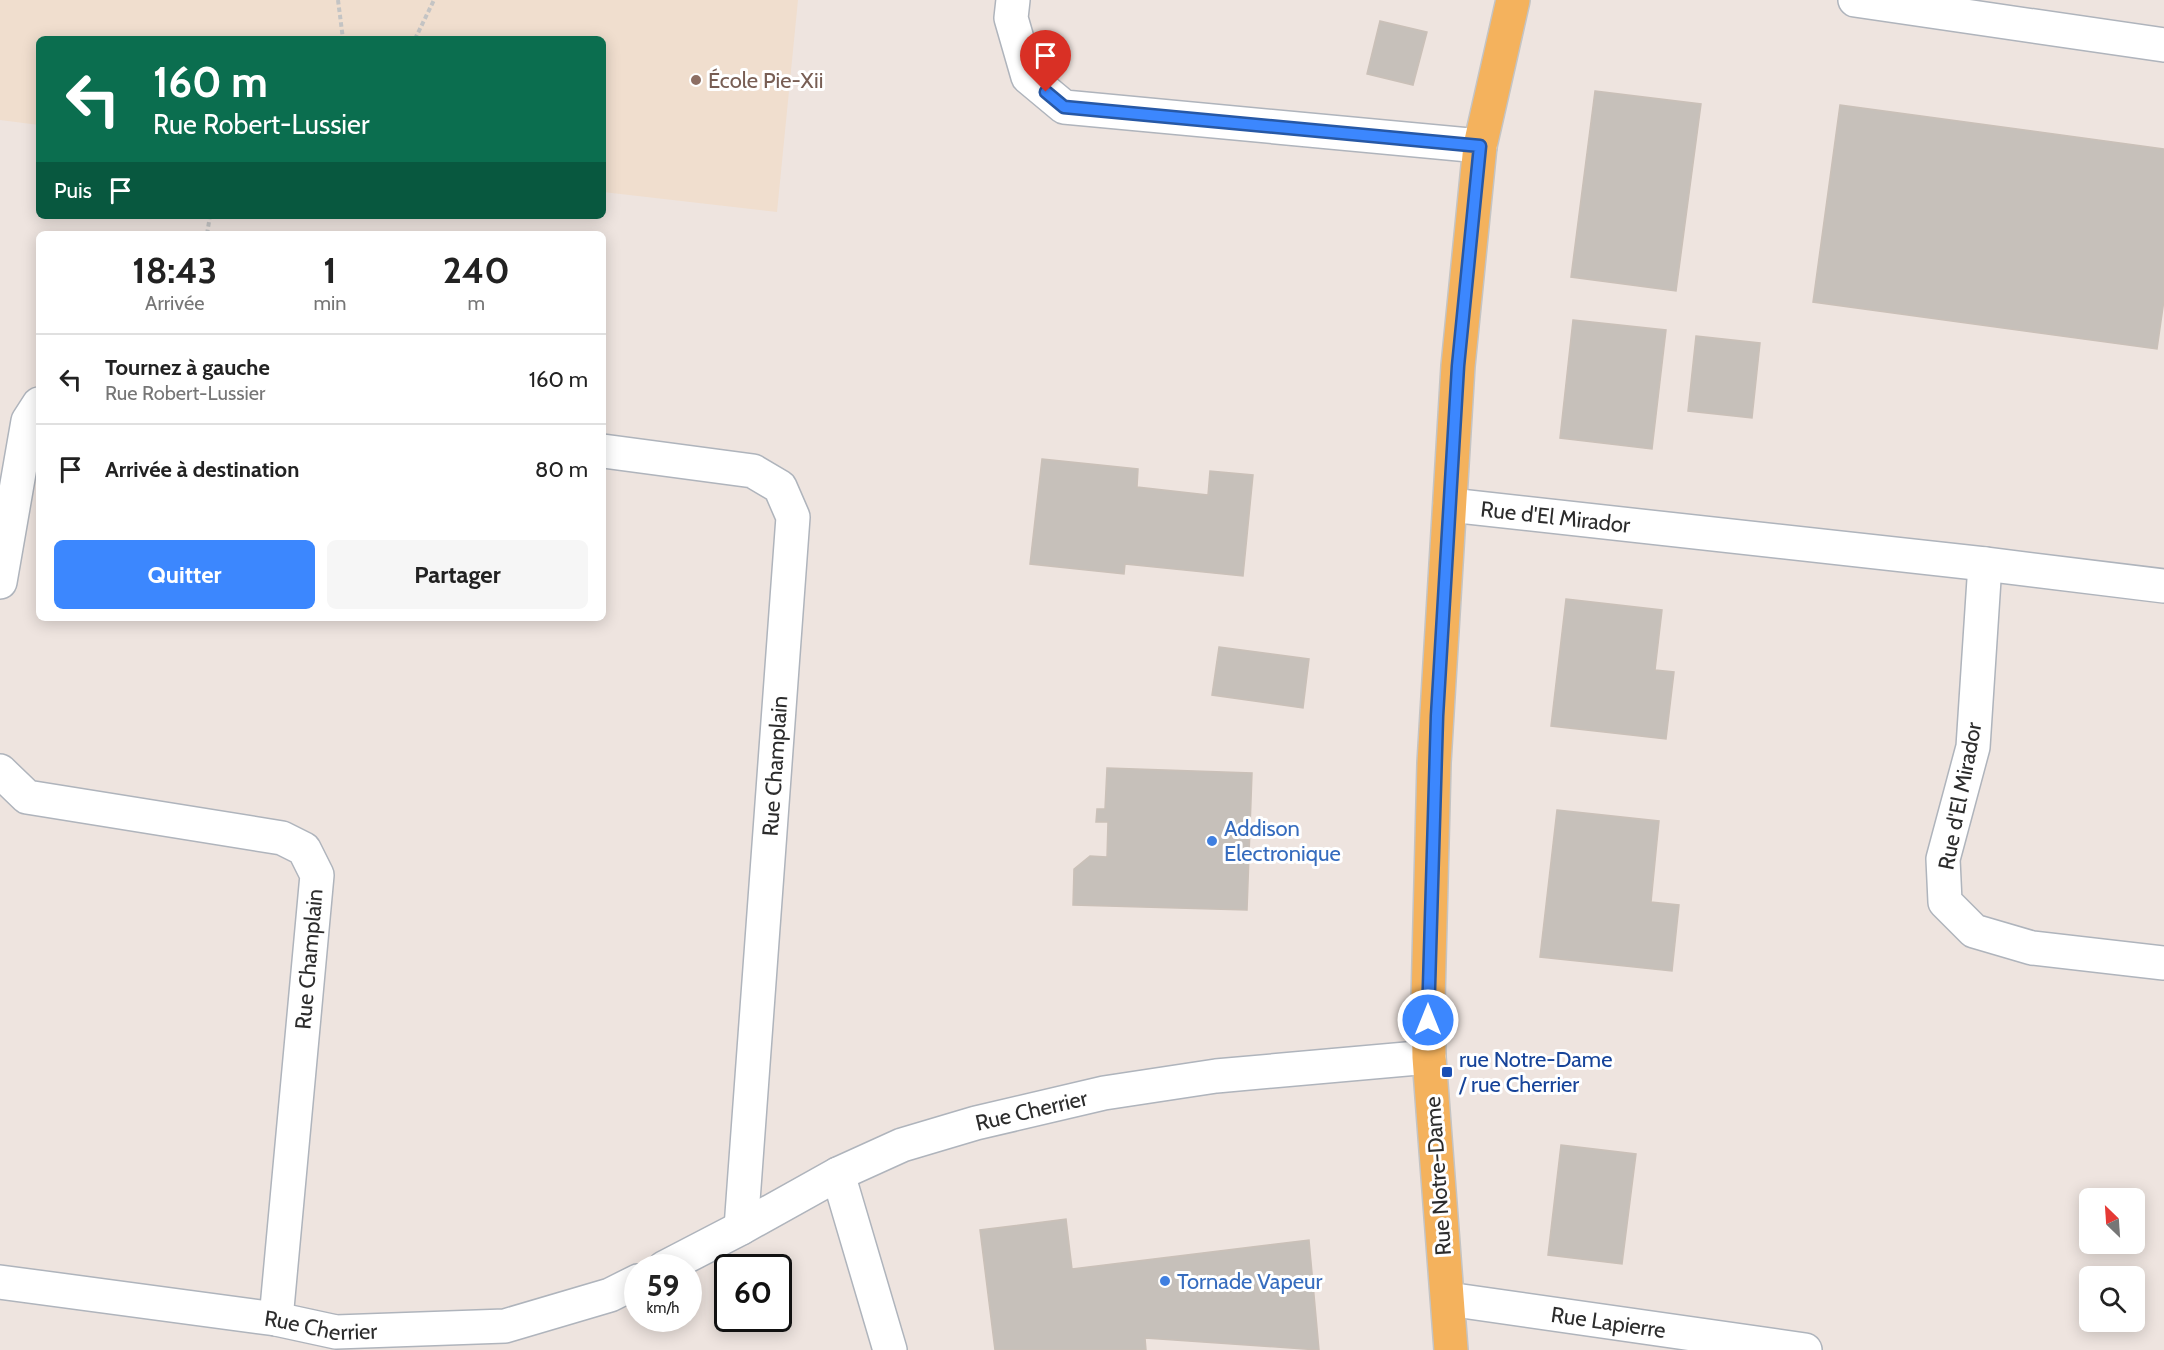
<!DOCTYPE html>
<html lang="fr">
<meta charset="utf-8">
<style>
:root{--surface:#fff;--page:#f6f6f6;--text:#222;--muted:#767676;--line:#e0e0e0;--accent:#3c87fe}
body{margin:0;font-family:Cabin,sans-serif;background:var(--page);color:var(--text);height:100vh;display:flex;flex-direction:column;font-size:22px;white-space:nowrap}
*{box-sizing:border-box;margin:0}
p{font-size:20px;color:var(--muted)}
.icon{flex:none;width:33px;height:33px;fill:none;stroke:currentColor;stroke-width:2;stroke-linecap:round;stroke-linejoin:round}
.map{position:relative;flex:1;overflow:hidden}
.sheet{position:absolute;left:36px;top:231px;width:570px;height:390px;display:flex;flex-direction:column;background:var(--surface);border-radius:9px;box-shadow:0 3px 15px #0003}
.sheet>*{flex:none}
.banner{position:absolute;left:36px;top:36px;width:570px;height:183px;border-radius:9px;box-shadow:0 3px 15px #0003;background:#0b6e4f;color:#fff;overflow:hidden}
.needle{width:39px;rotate:335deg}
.buttons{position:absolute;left:2079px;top:1188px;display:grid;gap:12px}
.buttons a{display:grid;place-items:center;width:66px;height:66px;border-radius:9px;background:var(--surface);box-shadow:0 3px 15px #0003;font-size:30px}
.speed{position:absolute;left:624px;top:1254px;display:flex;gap:12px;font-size:30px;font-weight:700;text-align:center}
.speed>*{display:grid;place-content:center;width:78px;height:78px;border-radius:50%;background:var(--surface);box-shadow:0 3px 15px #0003;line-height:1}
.speed small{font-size:15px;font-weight:400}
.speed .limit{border:3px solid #111;border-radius:9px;background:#fff;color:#111}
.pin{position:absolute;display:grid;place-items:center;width:51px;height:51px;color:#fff;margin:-62px -26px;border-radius:50% 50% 50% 0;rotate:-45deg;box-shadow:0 0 6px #0007}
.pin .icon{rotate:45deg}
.me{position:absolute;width:66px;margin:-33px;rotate:0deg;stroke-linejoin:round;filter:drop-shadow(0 0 4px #0008)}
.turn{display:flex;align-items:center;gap:21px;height:126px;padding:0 18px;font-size:27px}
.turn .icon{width:78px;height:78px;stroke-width:2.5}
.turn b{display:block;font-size:42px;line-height:51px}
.then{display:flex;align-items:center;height:57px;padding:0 18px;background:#0003;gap:12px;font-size:22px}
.eta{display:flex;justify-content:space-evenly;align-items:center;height:102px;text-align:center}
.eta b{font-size:36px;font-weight:800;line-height:42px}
.primary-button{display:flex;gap:12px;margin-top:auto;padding:12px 18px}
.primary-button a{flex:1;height:69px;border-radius:9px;background:var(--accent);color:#fff;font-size:24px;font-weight:800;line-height:69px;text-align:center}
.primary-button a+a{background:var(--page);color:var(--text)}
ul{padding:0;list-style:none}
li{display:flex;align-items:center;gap:18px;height:90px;padding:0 18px;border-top:2px solid var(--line)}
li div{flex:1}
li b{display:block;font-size:22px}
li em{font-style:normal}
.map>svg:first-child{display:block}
</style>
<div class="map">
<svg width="2164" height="1350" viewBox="0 0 2164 1350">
<rect width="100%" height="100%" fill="#eee4df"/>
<path fill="#f0dece" d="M0 0H798L777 212 603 192V39H39V125L0 120Z"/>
<g fill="#c6c0ba" stroke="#cac0b8" stroke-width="1.5">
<path d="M1380 21 1427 32 1413 85 1367 74Z"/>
<path d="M1595 91 1701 104 1676 291 1571 277Z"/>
<path d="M1840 105 2164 149V300L2157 349 1813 302Z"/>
<path d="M1573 320 1666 330 1652 449 1560 438Z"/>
<path d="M1696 336 1760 343 1752 418 1688 411Z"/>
<path d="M1042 459 1138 469 1137 487 1208 495 1210 471 1253 475 1243 576 1125 564 1124 574 1030 564Z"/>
<path d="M1566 599 1662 610 1655 670 1674 672 1666 739 1551 726Z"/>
<path d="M1219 647 1309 659 1303 708 1212 695Z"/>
<path d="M1107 768 1252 773 1247 910 1073 905 1074 869 1090 856 1107 857 1108 822H1096L1097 809H1105Z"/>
<path d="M1557 810 1659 821 1651 902 1679 905 1672 971 1540 957Z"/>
<path d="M1561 1145 1636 1154 1622 1264 1548 1255Z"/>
<path d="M1066 1219 1072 1269 1309 1240 1319 1350 1145 1338 1146 1350H995L980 1230Z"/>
</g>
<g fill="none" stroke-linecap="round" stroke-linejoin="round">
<defs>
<g id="minor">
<path d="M1013 0 1011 18 1028 77 1064 107 1480 146"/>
<path d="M1855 0 2164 45"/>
<path d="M603 451 753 471 780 487 793 517 741 1228"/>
<path id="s1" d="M1450 505 1985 564 2164 586"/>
<path d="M1985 564 1973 747 1943 859 1945 902 1974 931 2032 948 2164 963"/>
<path d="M0 582 28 421 39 404"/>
<path d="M0 771 27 797 282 838 304 849 317 875 276 1319"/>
<path d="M838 1174 890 1350"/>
<path id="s2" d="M664 1268 741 1228 838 1174 902 1145 976 1123 1104 1093 1216 1076 1429 1057"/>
<path id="s3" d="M0 1282 276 1319 336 1332 505 1326 610 1295 638 1281"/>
<path id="s4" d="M1448 1299 1805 1350"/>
</g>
<path id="major" d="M1451 1350 1429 1057 1428 1001 1434 763 1458 366 1480 146 1513 0"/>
</defs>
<use href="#minor" stroke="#afb4bc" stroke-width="36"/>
<use href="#major" stroke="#c4c4c4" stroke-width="36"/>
<g stroke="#c4c4c4" stroke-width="4" stroke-dasharray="4.5 3" stroke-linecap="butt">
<path d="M338 0 343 39"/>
<path d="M415 39 434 0"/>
<path d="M207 234 210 216"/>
</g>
<use href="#minor" stroke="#fff" stroke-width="33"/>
<use href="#major" stroke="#f4b25d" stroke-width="33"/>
</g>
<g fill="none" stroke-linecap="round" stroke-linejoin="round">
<defs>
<path id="route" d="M1046 92 1064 107 1480 146 1458 366 1437 716 1428 1020"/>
</defs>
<use href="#route" stroke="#2758a5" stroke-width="15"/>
<use href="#route" stroke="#3c87fe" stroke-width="10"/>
</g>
<circle fill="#8d6e63" stroke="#fff" stroke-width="2" cx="696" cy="80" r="6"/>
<g fill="#3f7fe0" stroke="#fff" stroke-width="2">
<circle cx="1212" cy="841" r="6"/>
<circle cx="1165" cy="1281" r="6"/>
</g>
<rect fill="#1a4fb4" stroke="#fff" stroke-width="2" x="1441" y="1066" width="12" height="12" rx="3"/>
<g text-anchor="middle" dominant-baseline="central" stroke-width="6" stroke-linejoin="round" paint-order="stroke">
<g font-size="22" fill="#785e54" stroke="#fff" text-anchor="start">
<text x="708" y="80">École Pie-Xii</text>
</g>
<g font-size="22" fill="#2c2c2c" stroke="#fff">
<text stroke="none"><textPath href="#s1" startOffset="106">Rue d'El Mirador</textPath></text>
<text transform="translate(775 766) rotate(-86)">Rue Champlain</text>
<text transform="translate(1960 796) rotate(-79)">Rue d'El Mirador</text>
<text transform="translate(309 959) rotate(-85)">Rue Champlain</text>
<text stroke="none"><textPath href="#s2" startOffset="402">Rue Cherrier</textPath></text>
<text transform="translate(1438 1176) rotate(-94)">Rue Notre-Dame</text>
<text stroke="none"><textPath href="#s4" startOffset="162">Rue Lapierre</textPath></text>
<text stroke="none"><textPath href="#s3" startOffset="324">Rue Cherrier</textPath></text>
</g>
<g font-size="22" fill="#366cbe" stroke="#fff" text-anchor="start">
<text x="1224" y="828">Addison<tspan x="1224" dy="25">Electronique</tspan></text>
<text x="1177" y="1281">Tornade Vapeur</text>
</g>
<g font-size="22" fill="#164399" stroke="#fff" text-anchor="start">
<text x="1459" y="1059">rue Notre-Dame<tspan x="1459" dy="25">/ rue Cherrier</tspan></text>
</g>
</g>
</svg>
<div class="buttons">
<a><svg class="needle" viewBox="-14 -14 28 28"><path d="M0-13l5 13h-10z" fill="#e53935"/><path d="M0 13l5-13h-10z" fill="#767676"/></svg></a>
<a><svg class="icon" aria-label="search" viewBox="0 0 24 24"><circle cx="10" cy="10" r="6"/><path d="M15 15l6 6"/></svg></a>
</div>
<div class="speed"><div>59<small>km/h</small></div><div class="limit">60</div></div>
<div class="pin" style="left:1046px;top:92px;background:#d93025"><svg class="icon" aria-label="arrive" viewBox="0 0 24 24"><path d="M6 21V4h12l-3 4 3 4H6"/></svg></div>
<svg class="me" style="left:1428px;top:1020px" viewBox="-20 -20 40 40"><circle r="17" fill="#3c87fe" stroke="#fff" stroke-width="3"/><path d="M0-11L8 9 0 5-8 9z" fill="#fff"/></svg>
<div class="banner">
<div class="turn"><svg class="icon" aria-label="left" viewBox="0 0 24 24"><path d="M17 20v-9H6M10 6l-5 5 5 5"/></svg><div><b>160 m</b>Rue Robert-Lussier</div></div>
<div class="then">Puis<svg class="icon" aria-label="arrive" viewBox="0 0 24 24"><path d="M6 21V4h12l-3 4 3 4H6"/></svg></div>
</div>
<section class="sheet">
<div class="eta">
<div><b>18:43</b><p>Arrivée</p></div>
<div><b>1</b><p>min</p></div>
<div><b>240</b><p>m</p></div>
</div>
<ul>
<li><svg class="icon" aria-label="left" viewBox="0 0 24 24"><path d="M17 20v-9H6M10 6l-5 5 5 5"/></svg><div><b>Tournez à gauche</b><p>Rue Robert-Lussier</p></div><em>160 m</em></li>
<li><svg class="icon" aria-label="arrive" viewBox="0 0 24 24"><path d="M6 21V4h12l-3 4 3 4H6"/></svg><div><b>Arrivée à destination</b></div><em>80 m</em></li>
</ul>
<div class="primary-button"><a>Quitter</a><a>Partager</a></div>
</section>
</div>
